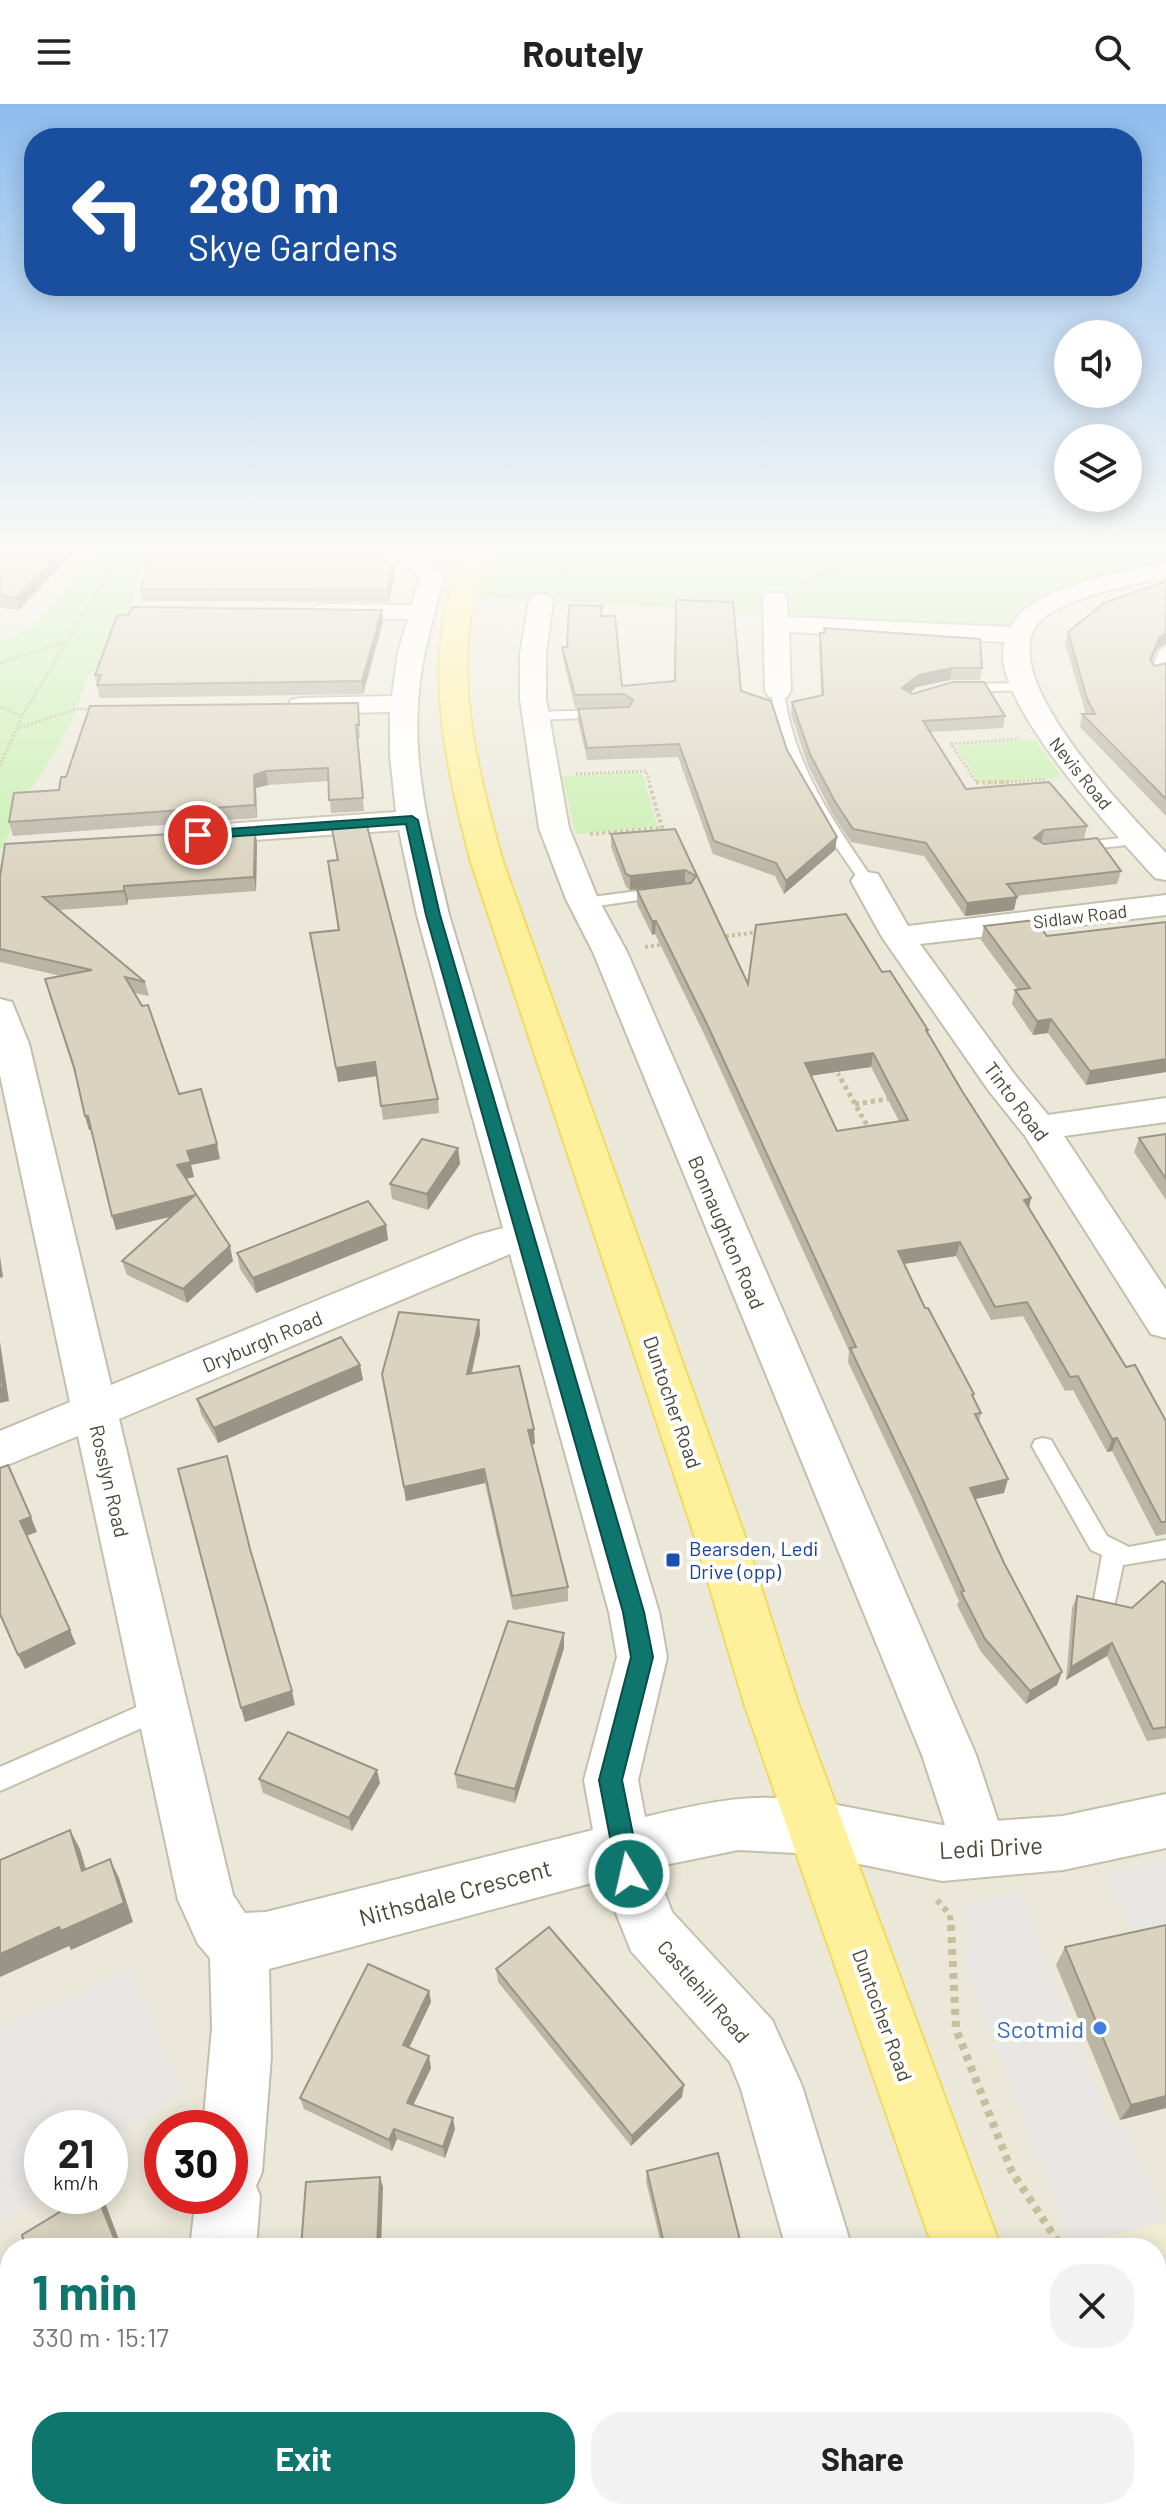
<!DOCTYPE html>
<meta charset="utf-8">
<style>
:root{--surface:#fff;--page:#f2f2f2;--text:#222;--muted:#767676;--accent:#0f766e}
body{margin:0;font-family:Barlow,sans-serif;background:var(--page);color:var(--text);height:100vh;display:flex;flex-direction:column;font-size:30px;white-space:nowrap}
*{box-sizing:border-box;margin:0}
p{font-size:26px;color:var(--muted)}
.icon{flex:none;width:44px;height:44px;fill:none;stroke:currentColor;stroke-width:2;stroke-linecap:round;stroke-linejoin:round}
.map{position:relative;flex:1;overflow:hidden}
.drawer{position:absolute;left:0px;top:2134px;width:1166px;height:282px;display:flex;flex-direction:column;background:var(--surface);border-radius:32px 32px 0 0;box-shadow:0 4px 20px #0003}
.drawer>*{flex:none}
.banner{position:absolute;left:24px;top:24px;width:1118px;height:168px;border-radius:32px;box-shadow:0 4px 20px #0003;background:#1a4fa0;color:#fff;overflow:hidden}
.tools{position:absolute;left:1054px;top:216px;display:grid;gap:16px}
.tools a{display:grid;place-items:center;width:88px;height:88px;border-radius:50%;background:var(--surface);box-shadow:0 4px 20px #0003;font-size:40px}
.speed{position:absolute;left:24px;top:2006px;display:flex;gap:16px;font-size:40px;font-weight:700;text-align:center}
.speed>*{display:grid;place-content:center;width:104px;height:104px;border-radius:50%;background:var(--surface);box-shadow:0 4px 20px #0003;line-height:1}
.speed small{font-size:20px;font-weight:400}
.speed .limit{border:12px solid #d22;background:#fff;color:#111}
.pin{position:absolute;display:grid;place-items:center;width:68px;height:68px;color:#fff;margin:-34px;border:4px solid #fff;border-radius:50%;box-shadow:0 2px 8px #0007}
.me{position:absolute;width:88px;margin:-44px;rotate:351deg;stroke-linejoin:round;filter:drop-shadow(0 0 6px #0008)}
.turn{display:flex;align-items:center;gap:28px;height:168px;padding:0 32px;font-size:36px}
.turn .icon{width:104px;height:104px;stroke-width:2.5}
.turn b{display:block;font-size:56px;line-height:68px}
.round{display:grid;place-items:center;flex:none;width:84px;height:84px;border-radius:32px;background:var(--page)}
.head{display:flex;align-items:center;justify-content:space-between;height:136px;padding:0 32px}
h1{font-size:48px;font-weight:700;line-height:60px;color:var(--accent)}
.button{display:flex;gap:16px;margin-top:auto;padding:16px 32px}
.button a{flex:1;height:92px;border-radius:32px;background:var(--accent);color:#fff;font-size:32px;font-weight:700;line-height:92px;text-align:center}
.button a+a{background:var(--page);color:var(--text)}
header{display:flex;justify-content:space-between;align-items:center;height:104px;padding:0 32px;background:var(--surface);font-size:36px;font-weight:700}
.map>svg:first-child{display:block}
</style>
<header><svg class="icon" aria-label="menu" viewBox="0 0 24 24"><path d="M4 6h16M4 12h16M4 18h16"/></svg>Routely<svg class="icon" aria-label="search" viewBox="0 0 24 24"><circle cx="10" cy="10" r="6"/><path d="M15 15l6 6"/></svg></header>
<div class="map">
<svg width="1166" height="2415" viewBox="0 0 1166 2415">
<rect width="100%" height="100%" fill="#f7f5eb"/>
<path fill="#ebe8d9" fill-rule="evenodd" d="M0 442H501L476 492 1006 523 1080 478 1166 460V2415H0ZM42 2024H110V2092H42ZM162 2024H230V2092H162ZM10 2144H1156V2406H10Z"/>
<path fill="#f1edd4" d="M1166 2118V2383L1156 2357V2144H1074L1072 2141Z"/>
<g fill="#c9efb0">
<path d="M102 442H152L129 505 105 553 88 573 71 619 40 673 15 703 9 729 0 748V539L35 521Z"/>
<path d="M501 442H1166V460L1080 478 1007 523 476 493Z"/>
<path d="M1034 635 1062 673 980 679 955 642Z"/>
<path d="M642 668 657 722 576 730 562 672Z"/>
</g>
<g fill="#e8e7e3">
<path d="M1166 1756V1826L1135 1833 1105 1769Z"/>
<path d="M1019 1787 1110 2021 1124 2019 1166 2118 1072 2141 965 1862 972 1821 964 1801Z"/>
<path d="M131 1865 182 1989 110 2032V2024H42V2092H45L0 2117V1923Z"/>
</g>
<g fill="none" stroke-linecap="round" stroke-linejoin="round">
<defs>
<g id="service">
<path d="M1166 542V560L1162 568 1152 571 1150 568 1160 546Z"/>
<path d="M1026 579 1032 583 1030 586 962 588 956 584 962 580Z"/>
<path d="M774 584 784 587C793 660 833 718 874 777L872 780H862C833 739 760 635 774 584Z"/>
<path d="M604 606 610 610 609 613 535 616 529 612 535 608Z"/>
<path d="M1139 732 1146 736 1144 739 1075 747 1068 743 1075 739Z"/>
<path d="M661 784 666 786V792L584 804 576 799 584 794Z"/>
<path d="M1043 1334 1051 1336 1107 1432 1129 1443 1166 1436V1454L1123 1461 1114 1503 1106 1506 1098 1503 1094 1496 1102 1451 1091 1446 1032 1342 1035 1336Z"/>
<path d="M162 1592 171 1595 174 1603 171 1611 0 1687V1663Z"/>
</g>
<g id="minor">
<path d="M377 442C405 442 427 448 444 473 433 515 420 556 418 599 413 671 433 742 449 811L659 1508 667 1553 638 1676 645 1713C706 1698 776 1682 835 1706L843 1724 835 1742 816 1750 738 1746 655 1763 672 1808 772 1916 802 1982 852 2144H786L741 1985 730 1958 631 1847 603 1776 269 1865 271 1953 262 2068 256 2082 260 2092 256 2144H190L196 2092H230V2024H203L212 1924 210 1854 198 1840 178 1796 78 1332 0 1364V1327L70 1298 0 971V895L12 898 29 940 111 1281 474 1132 503 1124 417 811 399 726 197 740 186 737 182 731 186 725 197 722 396 708 390 651V608L301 610 291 608 288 602 291 596 301 594 392 592 398 548 408 515 324 514 315 512 312 507 315 502 324 500 412 501 420 473ZM510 1150 609 1508 617 1553 584 1676 593 1726 266 1808 245 1809 233 1791 119 1315Z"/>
<path d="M1166 459V473C1135 480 1054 495 1036 522 999 578 1129 710 1166 749V776L1155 774C1119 734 985 592 1005 538L789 528 791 587 787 593H769L765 587 763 494 766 489H784L787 494 788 513 1011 523C1031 481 1125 468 1166 459Z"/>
<path d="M541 490 550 492 553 497 546 550V595L569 724 598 795 627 848 976 1651 1008 1747 1000 1766 980 1773 960 1766 922 1651 593 848 566 795 539 724 520 595V550L529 497 532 492Z"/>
<path d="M867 768 878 770 908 822 1166 791V811L920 840 1015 971 1048 1011 1166 994V1018L1064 1032 1166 1186V1234L1151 1230 1025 1032 989 987 882 833 851 777 856 770Z"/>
<path d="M160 2406H232L231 2415H159Z"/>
<path d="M860 2406H932L935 2415H863Z"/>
</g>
<path id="tertiary" d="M1166 1690V1744L1063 1766 942 1777 816 1751 796 1743 787 1724 796 1705 816 1697 942 1721 1063 1712Z"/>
<g id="primary">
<path d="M472 442H496C489 458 478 476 474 493 455 582 479 673 503 758L743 1427 798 1599 1001 2144H933L744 1599 693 1427 471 758C449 673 426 580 449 492 454 475 465 458 472 442Z"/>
<path d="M1021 2406H1097L1100 2415H1024Z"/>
</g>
</defs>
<use href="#service" stroke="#c4bfac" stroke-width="4"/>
<use href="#minor" stroke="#c4bfac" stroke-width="4"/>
<use href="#tertiary" stroke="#c4bfac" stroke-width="4"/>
<use href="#primary" stroke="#f1da5f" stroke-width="4"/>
<g stroke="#c7be9c" stroke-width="3" stroke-dasharray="2 2" stroke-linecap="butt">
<path d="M1076 442 1079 450 1090 457"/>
<path d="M511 448 564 454 655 456 861 447 992 453 1079 450"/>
<path d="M558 478 564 454 571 442"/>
<path d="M801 481 855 454 861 442"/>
<path d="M491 492 513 493"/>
<path d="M571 495 681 501"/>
<path d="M0 559 64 538"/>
<path d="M0 603 22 612"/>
<path d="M16 625 77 605H95"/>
<path d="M0 662 22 612 125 442"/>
<path d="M576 670 646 667 650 680"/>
<path d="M978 680 951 640 1019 635"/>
<path d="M983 680 1047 675"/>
</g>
<g stroke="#c7be9c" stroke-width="4" stroke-dasharray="3 3" stroke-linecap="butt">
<path d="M976 678H1010"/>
<path d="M590 730 662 724 649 678"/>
<path d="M720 833 758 828"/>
<path d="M645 843 667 840"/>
<path d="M835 964 842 977"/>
</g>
<g stroke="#c7be9c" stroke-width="5" stroke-dasharray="4 4" stroke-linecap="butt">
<path d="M841 975 869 1025"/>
<path d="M855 1000 894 994"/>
</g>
<path stroke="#c7be9c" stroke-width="6" stroke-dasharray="5 5" stroke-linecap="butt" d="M937 1796 950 1811 951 1823"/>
<g stroke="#c7be9c" stroke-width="8" stroke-dasharray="6 6" stroke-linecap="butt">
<path d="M951 1821 956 1925 1012 2068 1062 2144"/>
<path d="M1156 2261 1166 2259"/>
</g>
<use href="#service" fill="#fff" fill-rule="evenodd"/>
<use href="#minor" fill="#fff" fill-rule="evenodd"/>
<use href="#tertiary" fill="#fff" fill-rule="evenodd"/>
<use href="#primary" fill="#fff19c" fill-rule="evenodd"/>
</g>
<g fill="#bbb5a4" fill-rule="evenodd">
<path d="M0 442H79L19 506 0 504Z"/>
<path d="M141 447 384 455 394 472 389 498 142 497 140 485 151 459 143 458Z"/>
<path d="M1166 477V539L1157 545 1152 557 1154 562 1166 559V712L1080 623 1082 610H1086L1065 540 1068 528Z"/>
<path d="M382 506 383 518 363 590 100 594 95 571Z"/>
<path d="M602 512 622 582 741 587 787 646 837 733 835 746 784 790 775 772 713 750 678 653 587 656 578 617V605L625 603 575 604 563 555 562 543H567Z"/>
<path d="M824 524 982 564 980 576H950L917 583 910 589 1005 612 1003 624 930 628 966 685 1087 722 1084 735 1042 739 1121 767 1117 780 1016 792 1014 806 965 812 924 752 851 738 832 709 808 662 791 610 792 598 821 591 819 541 820 529H824Z"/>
<path d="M358 599 360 634H358L364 707 331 709 328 677 268 681 256 684 257 714 13 732 9 718 59 686 66 673Z"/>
<path d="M331 720 438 995 439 1009 383 1016 377 972 338 978 310 829 338 826 337 756Z"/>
<path d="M255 725 257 739 256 787 128 796 127 801 59 806 145 878 149 892 134 889 179 990 220 1055 191 1061 194 1073 186 1075 233 1157 187 1199 127 1171 122 1157 172 1112 116 1126 91 1026H89L75 970 49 889 61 872 0 858V773Z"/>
<path d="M675 725 748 880 882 868 928 926 927 929 962 987 1031 1094 1029 1104 1126 1263 1166 1317V1430L1156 1432 1112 1347 1107 1348 1073 1286 1065 1287 1023 1212 991 1216 956 1152 904 1160 925 1204 981 1309 979 1318 1004 1389 975 1395 1004 1459 1062 1568 1057 1581 1026 1600 981 1548 957 1501 959 1497 911 1391 848 1258 849 1247 705 932 655 830 652 831 637 800V786L685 780 630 786 626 783 611 743V730ZM871 963 899 1017 837 1027 811 971Z"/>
<path d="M1166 818V968L1086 981 1048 929 1033 931 1012 900 1015 886H1018L981 836 984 822 1047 832Z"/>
<path d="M1166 1030V1096L1134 1048 1139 1034Z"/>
<path d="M458 1044 460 1060 428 1106 392 1095 390 1080Z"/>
<path d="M386 1121 388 1136 256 1189 240 1165 237 1149Z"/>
<path d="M479 1216 480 1230 472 1269 535 1340H532L568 1483V1497L513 1506 485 1379 406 1397 382 1270Z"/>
<path d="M360 1261 363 1276 218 1339 201 1310 197 1295Z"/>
<path d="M1166 1480V1634L1147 1637 1107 1552 1066 1576 1072 1504 1077 1492 1132 1504Z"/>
<path d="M564 1529V1544L515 1699 457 1684 455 1670Z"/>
<path d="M259 1675 380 1679 352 1727 263 1689Z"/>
<path d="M1065 1843 1166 2004 1120 2016 1056 1861Z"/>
<path d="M496 1865 682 1993 631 2042 498 1878Z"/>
<path d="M429 1887 431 1898 409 1944 431 1964 413 2001 455 2025 445 2054 397 2035 392 2047 304 2005 300 1994Z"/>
<path d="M647 2067 742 2144H662L646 2077Z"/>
<path d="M721 2406H803L805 2415H723Z"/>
</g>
<g fill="#999486">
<path d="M66 442H79L19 506 16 494Z"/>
<path d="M393 461 394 472 389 498 388 486Z"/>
<path d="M382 506 383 518 363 590 362 577Z"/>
<path d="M1166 529V539L1157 545 1147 567 1150 555 1160 533Z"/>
<path d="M952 564 950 576 917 583 900 596 902 584 919 571Z"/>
<path d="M266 667 268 681 256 684 257 714 255 701 254 671Z"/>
<path d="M255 725 257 739 256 787 254 773Z"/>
<path d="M1044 726 1041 739 1034 734Z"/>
<path d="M837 733 835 746 784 790 786 777Z"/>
<path d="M685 766V779L630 786V772Z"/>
<path d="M124 782 128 796 127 801 124 787Z"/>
<path d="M1017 793 1014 806 965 812 967 799Z"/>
<path d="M652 817H656L655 830 652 831Z"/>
<path d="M1051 915 1048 929 1033 931 1037 917Z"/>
<path d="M873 949 871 963 803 973 805 959Z"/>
<path d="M1166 955V968L1086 981 1090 967Z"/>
<path d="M375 958 377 972 338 978 336 964Z"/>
<path d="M85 1012H88L92 1026H89Z"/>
<path d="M217 1040 220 1055 191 1061 194 1073 181 1076 177 1061 187 1047Z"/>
<path d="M458 1044 460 1060 428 1106 427 1090Z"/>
<path d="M195 1091 198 1106 116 1126 112 1112Z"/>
<path d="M1031 1094 1028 1108 1024 1096Z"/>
<path d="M386 1121 388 1136 256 1189 253 1174Z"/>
<path d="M960 1138 956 1152 896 1161 898 1147Z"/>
<path d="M230 1142 233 1157 187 1199 183 1185Z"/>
<path d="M0 1152 3 1173 0 1174Z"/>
<path d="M479 1216 480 1230 468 1284 467 1270Z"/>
<path d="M0 1238 9 1297 0 1299Z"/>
<path d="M360 1261 363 1276 218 1339 214 1324Z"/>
<path d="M534 1325 535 1340 529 1341 528 1326Z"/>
<path d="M1117 1334 1112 1347 1107 1348 1112 1335Z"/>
<path d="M484 1365 485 1379 406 1397 404 1383Z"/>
<path d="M1008 1375 1004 1389 966 1397 970 1384Z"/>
<path d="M31 1413 37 1428 26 1432 20 1417Z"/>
<path d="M70 1526 76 1540 25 1565 18 1551Z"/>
<path d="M564 1529V1544L515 1699V1685Z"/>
<path d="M1112 1539 1107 1552 1066 1576 1071 1563Z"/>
<path d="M1062 1568 1057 1581 1026 1600 1030 1587Z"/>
<path d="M292 1587 295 1601 245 1618 241 1604Z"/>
<path d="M377 1666 380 1679 352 1727 349 1714Z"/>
<path d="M70 1726 80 1745 92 1786 82 1767Z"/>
<path d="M110 1755 119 1774 133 1818 71 1846 69 1842 0 1873V1850Z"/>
<path d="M429 1887 431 1898 405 1952 403 1941Z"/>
<path d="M429 1952 431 1964 409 2010 407 1999Z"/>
<path d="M684 1981 682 1993 631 2042 632 2032Z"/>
<path d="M1166 1992V2004L1120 2016 1131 2001Z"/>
<path d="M453 2014 455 2025 445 2054 443 2043Z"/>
<path d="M394 2025 397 2035 392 2047 389 2036Z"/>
<path d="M380 2073 383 2083 381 2144H377Z"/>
<path d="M97 2092H99L106 2101 122 2144H118Z"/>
</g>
<g fill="#dad3bf" stroke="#999486" stroke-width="2" fill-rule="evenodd">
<path d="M0 442H66L16 494 0 492Z"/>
<path d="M144 442H368L383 450 377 452 393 461 388 486 140 485 155 448 141 447Z"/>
<path d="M1166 477V529L1160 533 1150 555 1154 562 1166 559V695L1082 610H1095L1087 595 1068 528 1104 499Z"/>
<path d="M676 496 733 498 741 587 771 597 787 646 837 733 786 777 776 759 714 737 679 640 587 644 578 605 629 603 633 596 624 590 575 591 562 543H567L569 501 602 502 601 512H615L622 582 675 577Z"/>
<path d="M132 503 382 506 362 577 97 581 101 571H95L117 512 129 510Z"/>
<path d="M824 524 980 535 982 564H952L919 571 902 584 912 590 953 578H984L1005 612 923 617 966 685 1049 678 1087 722 1044 726 1034 734 1044 740 1097 734 1121 767 1007 780 1017 793 967 799 926 739 853 725 834 696 810 650 792 598 823 591 820 529H825Z"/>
<path d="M358 599 359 621H356L363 694 329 696 328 664 266 667 254 671 255 701 9 718 14 689 59 686 61 673H66L90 602Z"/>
<path d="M366 718 438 995 381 1002 375 958 336 964 310 829 339 826 328 757 338 756 331 720Z"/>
<path d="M255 725 254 773 124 782V787L43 793 145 878 125 873 142 902 148 901 179 990 201 985 217 1040 187 1047 191 1058 177 1061 230 1142 183 1185 122 1157 195 1091 112 1112 88 1012H85L74 963 45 875 92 866 0 845V773L5 740Z"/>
<path d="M675 725 748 880 756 821 846 810 882 868 890 867 928 926H926L962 987 1031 1094 1024 1096 1126 1263 1135 1261 1166 1317V1418H1161L1117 1334 1112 1335 1078 1272 1070 1273 1027 1198 995 1203 960 1138 898 1147 925 1204H928L974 1290 972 1291 981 1309 975 1310 1008 1375 970 1384 1004 1459 1062 1568 1030 1587 985 1535 961 1488 964 1487 914 1377 850 1244 856 1243 706 918 656 817H652L637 786 691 779 696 772 685 766 630 772 626 770 611 730ZM873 949 908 1016 837 1027 805 959Z"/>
<path d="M1035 816 1047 832 1166 818V955L1090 967 1051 915 1037 917 1015 886 1030 884 984 822Z"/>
<path d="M1166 1030V1075L1139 1034Z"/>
<path d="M422 1035 458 1044 427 1090 390 1080Z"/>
<path d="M368 1097 386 1121 253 1174 237 1149Z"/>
<path d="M399 1208 479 1216 467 1270 519 1262 534 1325 528 1326 568 1483 512 1492 484 1365 404 1383 382 1270Z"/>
<path d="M341 1233 360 1261 214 1324 197 1295Z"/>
<path d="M0 1261 3 1283 0 1284Z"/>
<path d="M227 1352 250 1445 292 1587 241 1604 178 1365Z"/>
<path d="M8 1361 31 1413 20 1417 70 1526 18 1551 0 1510V1364Z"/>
<path d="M1162 1477 1166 1480V1623L1153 1625 1112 1539 1071 1563 1077 1492 1132 1504Z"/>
<path d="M508 1517 564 1529 515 1685 455 1670Z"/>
<path d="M288 1628 377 1666 349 1714 259 1675Z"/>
<path d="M70 1726 82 1767 110 1755 124 1799 61 1827 59 1823 0 1850V1756Z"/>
<path d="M1166 1821V1992L1131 2001 1065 1843Z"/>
<path d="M549 1823 684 1981 632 2032 496 1865Z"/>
<path d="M368 1860 429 1887 403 1941 429 1952 407 1999 453 2014 443 2043 394 2025 389 2036 300 1994Z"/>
<path d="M718 2049 742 2144H665L647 2067Z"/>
<path d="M380 2073 377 2144H301L306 2078Z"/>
<path d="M86 2092H97L118 2144H26L22 2131Z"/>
<path d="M366 2406H371L395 2415H363Z"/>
<path d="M725 2406H803L805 2415H727Z"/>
</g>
<linearGradient id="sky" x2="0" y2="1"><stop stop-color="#8cbcee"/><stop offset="0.57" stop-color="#fbfaf6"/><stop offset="1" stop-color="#fbfaf6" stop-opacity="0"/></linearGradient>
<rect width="1166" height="780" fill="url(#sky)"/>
<path fill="#0f766e" stroke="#0a4d48" stroke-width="2" d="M412 712 418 716 440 811 644 1508 653 1553 622 1676 641 1770 638 1778 629 1781 621 1778 617 1770 599 1676 631 1553 623 1508 426 811 406 720 198 735 191 731 198 727Z"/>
<rect fill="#1a4fb4" stroke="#fff" stroke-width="3" x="665" y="1448" width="16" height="16" rx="4"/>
<circle fill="#3f7fe0" stroke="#fff" stroke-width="3" cx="1100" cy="1924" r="8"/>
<g text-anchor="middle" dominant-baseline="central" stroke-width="8" stroke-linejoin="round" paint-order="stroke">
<g font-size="18" fill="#4d4737" stroke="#fff">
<text transform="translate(1081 669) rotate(51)">Nevis Road</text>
<text transform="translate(1080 812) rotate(-7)">Sidlaw Road</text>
</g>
<g font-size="20" fill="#4d4737" stroke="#fff">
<text transform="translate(1017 997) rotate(53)">Tinto Road</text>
<text transform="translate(727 1128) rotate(67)">Bonnaughton Road</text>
<text transform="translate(262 1237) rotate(-23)">Dryburgh Road</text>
<text transform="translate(673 1298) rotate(71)">Duntocher Road</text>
<text transform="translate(110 1377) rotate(77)">Rosslyn Road</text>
<text transform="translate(704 1887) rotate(49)">Castlehill Road</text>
<text transform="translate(883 1911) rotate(70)">Duntocher Road</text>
</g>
<g font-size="20" fill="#164399" stroke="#fff" text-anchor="start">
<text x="689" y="1444">Bearsden, Ledi<tspan x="689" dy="23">Drive (opp)</tspan></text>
</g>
<g font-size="24" fill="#4d4737" stroke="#fff">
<text transform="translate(991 1743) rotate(-3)">Ledi Drive</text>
<text transform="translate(455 1788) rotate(-15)">Nithsdale Crescent</text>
</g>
<g font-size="24" fill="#366cbe" stroke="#fff" text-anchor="end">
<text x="1084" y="1924">Scotmid</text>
</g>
</g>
</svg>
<div class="tools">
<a><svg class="icon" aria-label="sound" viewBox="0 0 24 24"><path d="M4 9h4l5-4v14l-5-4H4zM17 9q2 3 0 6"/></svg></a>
<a><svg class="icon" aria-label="layers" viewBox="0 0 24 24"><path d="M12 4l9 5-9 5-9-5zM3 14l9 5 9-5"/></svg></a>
</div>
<div class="speed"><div>21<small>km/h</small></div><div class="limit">30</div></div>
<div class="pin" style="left:198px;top:731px;background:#d93025"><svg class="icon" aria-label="arrive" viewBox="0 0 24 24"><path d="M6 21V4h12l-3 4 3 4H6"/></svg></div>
<svg class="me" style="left:629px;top:1770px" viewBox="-20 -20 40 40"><circle r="17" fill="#0f766e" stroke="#fff" stroke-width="3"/><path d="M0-11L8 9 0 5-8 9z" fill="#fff"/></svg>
<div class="banner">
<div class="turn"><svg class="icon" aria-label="left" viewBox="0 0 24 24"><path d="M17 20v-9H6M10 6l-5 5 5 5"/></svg><div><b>280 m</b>Skye Gardens</div></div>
</div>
<section class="drawer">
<div class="head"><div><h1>1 min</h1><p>330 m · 15:17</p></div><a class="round"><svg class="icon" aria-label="close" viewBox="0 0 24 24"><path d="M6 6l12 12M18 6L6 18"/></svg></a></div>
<div class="button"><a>Exit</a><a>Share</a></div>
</section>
</div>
